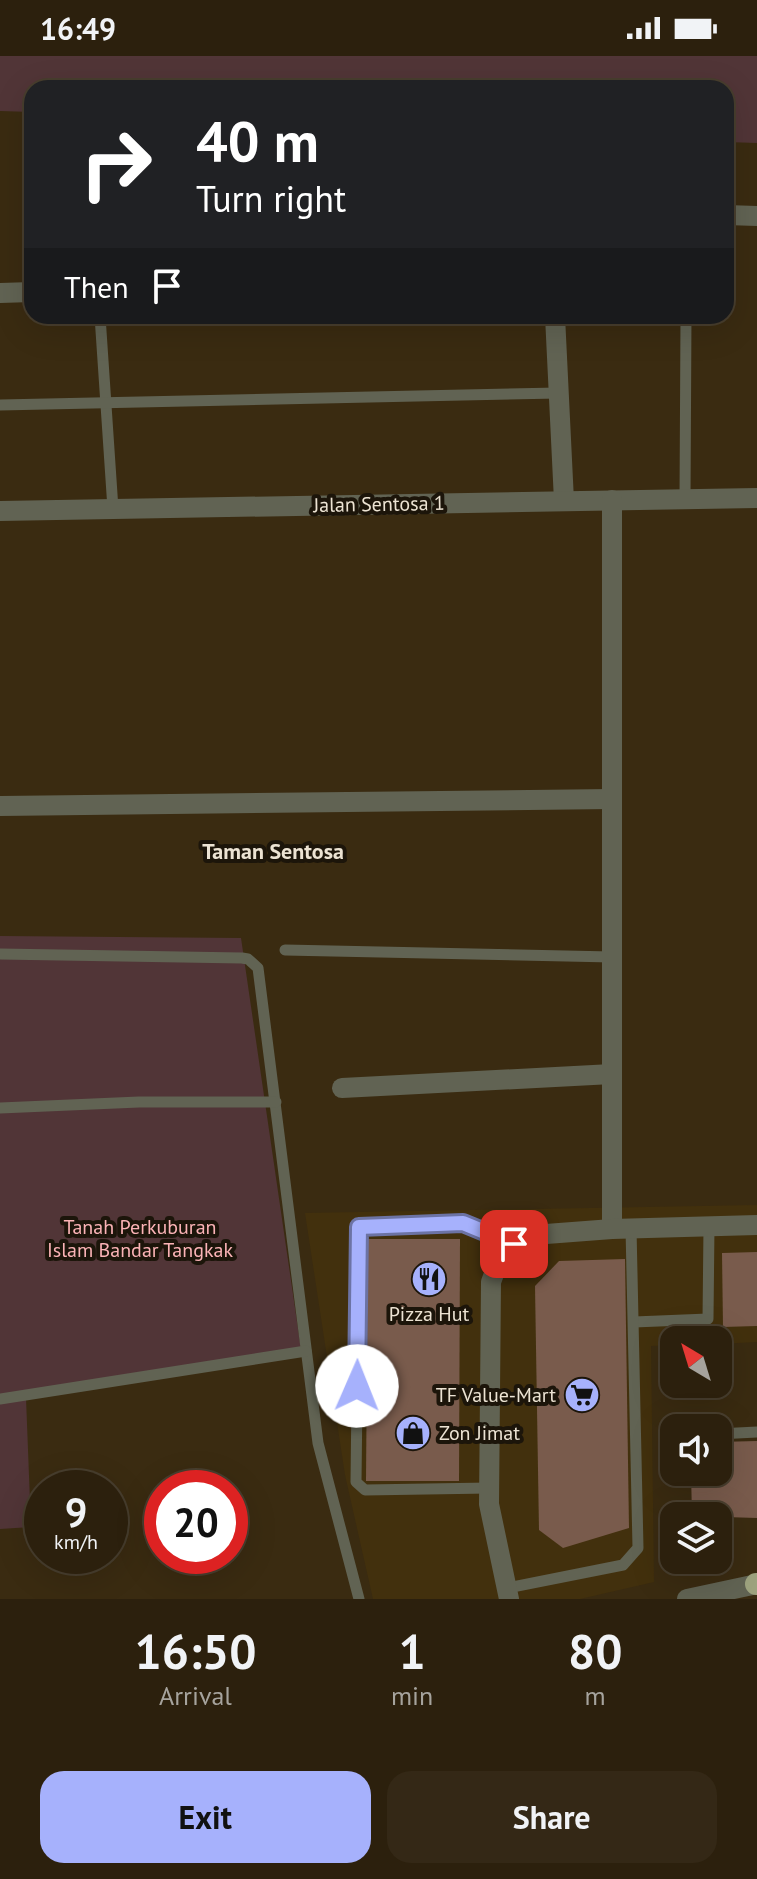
<!DOCTYPE html>
<style>
:root{--surface:#2c200d;--page:#342816;--text:#f1f3f6;--muted:#a6a39d;--line:#483e2e;--accent:#a6b1fc}
body{margin:0;font-family:"PT Sans",sans-serif;background:var(--page);color:var(--text);height:100vh;display:flex;flex-direction:column;font-size:30px;white-space:nowrap}
*{box-sizing:border-box;margin:0}
p{font-size:26px;color:var(--muted)}
.icon{flex:none;width:44px;height:44px;fill:none;stroke:currentColor;stroke-width:2;stroke-linecap:round;stroke-linejoin:round}
.map{position:relative;height:1543px;overflow:hidden}
.sheet{display:flex;flex-direction:column;background:var(--surface);flex:1}
.sheet>*{flex:none}
.guide{position:absolute;left:24px;top:24px;width:710px;height:244px;border-radius:24px;box-shadow:0 8px 32px #0002,0 0 0 2px var(--line);background:#202124;color:#fff;overflow:hidden}
.needle{width:52px;rotate:322deg}
.controls{position:absolute;left:660px;top:1270px;display:grid;gap:16px}
.controls a{display:grid;place-items:center;width:72px;height:72px;border-radius:16px;background:var(--surface);box-shadow:0 8px 32px #0002,0 0 0 2px var(--line);font-size:40px}
.speed{position:absolute;left:24px;top:1414px;display:flex;gap:16px;font-size:40px;font-weight:700;text-align:center}
.speed>*{display:grid;place-content:center;width:104px;height:104px;border-radius:50%;background:var(--surface);box-shadow:0 8px 32px #0002,0 0 0 2px var(--line);line-height:1}
.speed small{font-size:20px;font-weight:400}
.speed .limit{border:12px solid #d22;background:#fff;color:#111}
.pin{position:absolute;display:grid;place-items:center;width:68px;height:68px;color:#fff;margin:-34px;border-radius:16px;box-shadow:0 4px 12px #0006}
.me{position:absolute;width:88px;margin:-44px;rotate:1deg;stroke-linejoin:round;filter:drop-shadow(0 0 6px #0008)}
.turn{display:flex;align-items:center;gap:28px;height:168px;padding:0 40px;font-size:36px}
.turn .icon{width:104px;height:104px;stroke-width:2.5}
.turn b{display:block;font-size:56px;line-height:68px}
.then{display:flex;align-items:center;height:76px;padding:0 40px;background:#0003;gap:16px;font-size:30px}
.eta{display:flex;justify-content:space-evenly;align-items:center;height:136px;text-align:center}
.eta b{font-size:48px;font-weight:600;line-height:56px}
.action{display:flex;gap:16px;margin-top:auto;padding:16px 40px}
.action a{flex:1;height:92px;border-radius:24px;background:var(--accent);color:#111;font-size:32px;font-weight:600;line-height:92px;text-align:center}
.action a+a{background:var(--page);color:var(--text)}
.status{display:flex;justify-content:space-between;align-items:center;height:56px;padding:0 40px;background:var(--surface);direction:ltr}
.status svg{height:22px;fill:currentColor}
.map>svg:first-child{display:block}
</style>
<div class="status"><b>16:49</b><svg viewBox="0 0 49 12"><path d="M0 12V9h3v3zM5 12V6h3v6zM10 12V3h3v9zM15 12V0h3v12zM26 1h20v11H26zM47 4h2v5h-2z"/></svg></div>
<div class="map">
<svg width="757" height="1543" viewBox="0 0 757 1543">
<rect width="100%" height="100%" fill="#3a2b11"/>
<path fill="#42300d" d="M757 1149V1286L718 1288V1284H674V1289L651 1290 654 1526 580 1543H373L345 1419 305 1157Z"/>
<g fill="#513537">
<path d="M0 0H757V87L726 86V32H32V56L0 55Z"/>
<path d="M0 880 241 882 302 1300 26 1342 31 1471 0 1473Z"/>
</g>
<g fill="#795b4c">
<path d="M368 1183H460L459 1425H366Z"/>
<path d="M757 1196V1270L723 1271 722 1197Z"/>
<path d="M625 1203 629 1472 563 1492 539 1474 535 1230 559 1205Z"/>
<path d="M757 1385V1462L692 1460 691 1416H718V1386Z"/>
</g>
<g fill="none" stroke-linecap="round" stroke-linejoin="round">
<g stroke="#616353" stroke-width="11">
<path d="M100 260 113 453"/>
<path d="M0 349 558 337"/>
<path d="M685 443 686 260"/>
<path d="M285 894 612 901"/>
<path d="M0 898 242 902 248 903 258 912 318 1387 359 1543"/>
<path d="M0 1052 139 1046H276"/>
<path d="M634 1266 708 1263 709 1171"/>
<path d="M0 1343 306 1295"/>
<path d="M718 1378 757 1376"/>
<path d="M489 1432 365 1434 356 1426 359 1171 463 1167 514 1188"/>
<path d="M507 1532 623 1509 638 1492 631 1172"/>
</g>
<g stroke="#616353" stroke-width="20">
<path d="M726 159 757 160"/>
<path d="M0 237 32 236"/>
<path d="M555 260 564 445"/>
<path d="M0 455 757 442"/>
<path d="M0 750 612 743"/>
<path d="M342 1032 612 1018"/>
<path d="M612 1173V444"/>
<path d="M509 1543 489 1448 491 1226 500 1202 514 1188 533 1179 612 1173 757 1169"/>
</g>
<path stroke="#616353" stroke-width="20" d="M687 1543 757 1528"/>
<path stroke="#9da27e" stroke-width="22" d="M756 1528H757"/>
</g>
<g fill="none" stroke-linecap="round" stroke-linejoin="round">
<defs>
<path id="route" d="M357 1330 359 1171 463 1167 514 1188"/>
</defs>
<use href="#route" stroke="#6c73a4" stroke-width="20"/>
<use href="#route" stroke="#a6b1fc" stroke-width="14"/>
</g>
<defs>
<symbol id="restaurant-disc" viewBox="-11 -11 22 22"><circle r="9.5" fill="#a6b1fc" stroke="#1c150a"/><path d="M-5-6h1v4h1v-4h1v4h1v-4h1v5L-1.5 .5V6h-2V.5L-5-1ZM5-6V6H3V1.5H1.5Q1.5-4 5-6Z" fill="#111"/></symbol>
<symbol id="supermarket-disc" viewBox="-11 -11 22 22"><circle r="9.5" fill="#a6b1fc" stroke="#1c150a"/><path d="M-6-5.5h2.5l.6 2H6L4.5 2H-2.5L-4.4-4H-6ZM-1.5 3.2a1.3 1.3 0 1 0 .1 0ZM3 3.2a1.3 1.3 0 1 0 .1 0Z" fill="#111"/></symbol>
<symbol id="shop-disc" viewBox="-11 -11 22 22"><circle r="9.5" fill="#a6b1fc" stroke="#1c150a"/><path d="M-5-2.5h2.3a2.7 3.5 0 0 1 5.4 0H5L5.5 6h-11ZM-1.5-2.5h3a1.5 2.3 0 0 0-3 0Z" fill="#111"/></symbol>
</defs>
<g fill-rule="evenodd">
<use href="#restaurant-disc" x="409" y="1203" width="40" height="40"/>
<use href="#supermarket-disc" x="562" y="1319" width="40" height="40"/>
<use href="#shop-disc" x="393" y="1357" width="40" height="40"/>
</g>
<g text-anchor="middle" dominant-baseline="central" stroke-width="8" stroke-linejoin="round" paint-order="stroke">
<g font-size="20" fill="#ece3d3" stroke="#1c150a">
<text transform="translate(379 448) rotate(-1)">Jalan Sentosa 1</text>
</g>
<g font-size="20" fill="#fbb3b6" stroke="#1c150a">
<text x="140" y="1171">Tanah Perkuburan<tspan x="140" dy="23">Islam Bandar Tangkak</tspan></text>
</g>
<g font-size="20" fill="#ece3d3" stroke="#1c150a">
<text x="429" y="1258">Pizza Hut</text>
<text x="556" y="1339" text-anchor="end">TF Value-Mart</text>
<text x="439" y="1377" text-anchor="start">Zon Jimat</text>
</g>
<g font-size="22" font-weight="bold" fill="#ece3d3" stroke="#1c150a">
<text x="273" y="795">Taman Sentosa</text>
</g>
</g>
</svg>
<div class="controls">
<a><svg class="needle" viewBox="-14 -14 28 28"><path d="M0-13l5 13h-10z" fill="#e53935"/><path d="M0 13l5-13h-10z" fill="#a6a39d"/></svg></a>
<a><svg class="icon" aria-label="sound" viewBox="0 0 24 24"><path d="M4 9h4l5-4v14l-5-4H4zM17 9q2 3 0 6"/></svg></a>
<a><svg class="icon" aria-label="layers" viewBox="0 0 24 24"><path d="M12 4l9 5-9 5-9-5zM3 14l9 5 9-5"/></svg></a>
</div>
<div class="speed"><div>9<small>km/h</small></div><div class="limit">20</div></div>
<div class="pin" style="left:514px;top:1188px;background:#d93025"><svg class="icon" aria-label="arrive" viewBox="0 0 24 24"><path d="M6 21V4h12l-3 4 3 4H6"/></svg></div>
<svg class="me" style="left:357px;top:1330px" viewBox="-20 -20 40 40"><circle r="19" fill="#fff"/><path d="M0-13L10 11 0 6-10 11z" fill="#a6b1fc"/></svg>
<div class="guide">
<div class="turn"><svg class="icon" aria-label="right" viewBox="0 0 24 24"><path d="M7 20v-9h11M14 6l5 5-5 5"/></svg><div><b>40 m</b>Turn right</div></div>
<div class="then">Then<svg class="icon" aria-label="arrive" viewBox="0 0 24 24"><path d="M6 21V4h12l-3 4 3 4H6"/></svg></div>
</div>
</div>
<section class="sheet">
<div class="eta">
<div><b>16:50</b><p>Arrival</p></div>
<div><b>1</b><p>min</p></div>
<div><b>80</b><p>m</p></div>
</div>
<div class="action"><a>Exit</a><a>Share</a></div>
</section>
